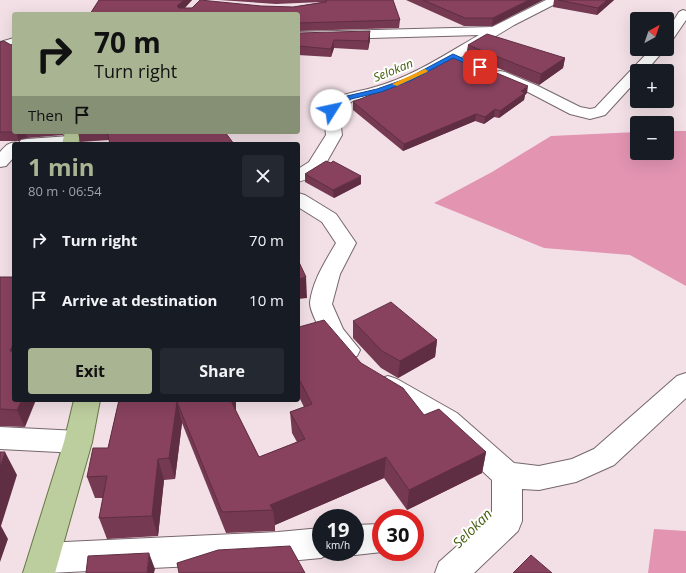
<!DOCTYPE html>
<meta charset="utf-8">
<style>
:root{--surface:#171b24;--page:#242831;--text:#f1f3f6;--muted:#9ea1a6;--accent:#a8b492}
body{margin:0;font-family:"Open Sans",sans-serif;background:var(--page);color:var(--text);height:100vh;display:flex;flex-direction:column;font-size:15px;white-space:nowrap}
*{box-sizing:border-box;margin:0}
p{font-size:13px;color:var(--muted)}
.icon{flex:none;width:22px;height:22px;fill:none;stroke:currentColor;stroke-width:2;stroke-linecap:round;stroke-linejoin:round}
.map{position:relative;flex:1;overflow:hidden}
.side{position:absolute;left:12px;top:142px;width:288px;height:260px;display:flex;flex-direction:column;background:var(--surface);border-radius:4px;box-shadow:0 4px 16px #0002}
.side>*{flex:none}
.banner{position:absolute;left:12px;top:12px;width:288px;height:122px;border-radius:4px;box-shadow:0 4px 16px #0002;background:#a8b492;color:#111;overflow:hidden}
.needle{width:26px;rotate:40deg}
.tools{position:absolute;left:630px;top:12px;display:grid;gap:8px}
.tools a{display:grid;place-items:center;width:44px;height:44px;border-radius:4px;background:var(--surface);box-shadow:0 4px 16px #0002;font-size:20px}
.speed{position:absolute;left:312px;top:509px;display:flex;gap:8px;font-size:20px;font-weight:700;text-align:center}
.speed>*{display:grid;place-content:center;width:52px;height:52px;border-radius:50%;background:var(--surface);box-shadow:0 4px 16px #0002;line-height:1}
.speed small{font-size:10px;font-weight:400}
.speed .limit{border:6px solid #d22;background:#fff;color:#111}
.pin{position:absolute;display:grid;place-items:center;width:34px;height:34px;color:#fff;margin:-17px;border-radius:8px;box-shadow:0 2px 6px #0006}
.me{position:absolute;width:44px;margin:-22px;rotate:55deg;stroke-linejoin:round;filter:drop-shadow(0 0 3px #0008)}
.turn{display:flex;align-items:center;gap:14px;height:84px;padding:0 16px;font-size:18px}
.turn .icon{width:52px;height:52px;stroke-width:2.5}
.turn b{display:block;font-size:28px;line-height:34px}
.then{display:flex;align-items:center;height:38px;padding:0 16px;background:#0003;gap:8px;font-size:15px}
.round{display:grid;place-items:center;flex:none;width:42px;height:42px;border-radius:4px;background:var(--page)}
.head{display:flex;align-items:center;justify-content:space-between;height:68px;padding:0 16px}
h1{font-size:24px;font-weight:700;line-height:30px;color:var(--accent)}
.action{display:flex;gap:8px;margin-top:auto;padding:8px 16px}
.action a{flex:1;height:46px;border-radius:4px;background:var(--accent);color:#111;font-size:16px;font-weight:700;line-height:46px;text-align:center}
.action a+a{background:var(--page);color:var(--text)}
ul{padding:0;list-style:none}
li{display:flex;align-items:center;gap:12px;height:60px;padding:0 16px}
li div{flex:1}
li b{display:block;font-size:15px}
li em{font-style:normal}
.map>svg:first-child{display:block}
</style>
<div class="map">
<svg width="686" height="573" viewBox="0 0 686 573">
<rect width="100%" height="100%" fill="#f2e0e6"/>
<g fill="#e294b1">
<path d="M667 131H686V286L630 255 544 248 434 203 492 172 551 136 637 132V153H667Z"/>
<path d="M654 529 686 531V573H648Z"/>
</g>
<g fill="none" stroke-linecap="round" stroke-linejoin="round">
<defs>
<g id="minor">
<path d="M546 0H561L559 2 514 25 458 59 415 82 384 94 354 100 339 111 342 135 325 165C319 173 307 180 298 182V169L309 162 326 135 323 110C336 92 357 93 375 87 412 77 446 54 479 35L298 40V32L492 27Z"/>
<path d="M683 10 686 11V20L671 42 667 43V31L679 12Z"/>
<path d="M14 38V46L0 50V42Z"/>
<path d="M651 49H665L646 71H637V80L605 115 590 119 570 114 528 92 495 78 493 75 495 72 500 71 505 72 538 86 580 107 590 109 595 108Z"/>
<path d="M70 136 76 137 78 141 76 144H14V157L6 166 0 167V152C6 145 10 141 19 143L21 140 27 139Z"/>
<path d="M298 193 305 195 336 214 356 243 340 274 332 304 343 329 360 350 357 356C351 358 345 360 339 356 330 349 309 313 310 302 313 280 325 262 336 243L322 222 298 207Z"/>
<path d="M686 373V398L614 465 576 482 539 490 522 489V521L518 531 474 573H435L439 562 492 515V480L437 429 379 393 375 386 379 379 388 376 397 379 457 413 514 463 539 466 572 459 594 449 677 376Z"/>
<path d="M0 427 78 431 88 434 92 442 88 450 78 453 0 449Z"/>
<path d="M381 524V552H382L355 555 348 552H355V525Z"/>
<path d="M321 528V552H333L321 558 278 562 48 573 33 569 28 558 33 547 44 543 278 532Z"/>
</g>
<g id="major">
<path d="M65 132H81L78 144H62Z"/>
<path d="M74 400H100L92 442 55 573H23L64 442Z"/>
</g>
</defs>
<use href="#minor" stroke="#76676c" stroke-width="2"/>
<use href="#major" stroke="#674" stroke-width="2"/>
<use href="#minor" fill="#fff" fill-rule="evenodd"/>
<use href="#major" fill="#bdce9e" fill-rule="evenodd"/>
</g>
<g fill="#753951">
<path d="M99 0H192L185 8 261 6 293 7 322 2H321L276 4 219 0H393L400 20 399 28 298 31V14H90Z"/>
<path d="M406 0H543L492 26H464Z"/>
<path d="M554 0H614L597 15 553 7Z"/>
<path d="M298 33 370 40 368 50 334 48 331 57 298 55Z"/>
<path d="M0 42 11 45 14 43V132H64L63 135 27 138 21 139 19 141H0Z"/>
<path d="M468 45 565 58 563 68 539 85 466 55Z"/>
<path d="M527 93 525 95 524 100 499 118 494 117 484 124 475 121 403 151 353 110V102Z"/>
<path d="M78 132H225L80 142Z"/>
<path d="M305 174 361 184 334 198 305 182Z"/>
<path d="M0 277 25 427 0 426Z"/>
<path d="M353 321 437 340 435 357 398 378 381 368 353 338Z"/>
<path d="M298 326 299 327 361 363 424 415 486 452 482 473 407 510 384 478 275 525V531L226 533 182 423 175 479 164 480 158 536 107 539 99 518 103 498H95L87 477 108 448 119 400H236V411L259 457 297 442 292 433 290 412 304 407 298 395Z"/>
</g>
<g fill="#5f2e42">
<path d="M184 0H192L178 14 177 6Z"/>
<path d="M529 0H543L492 26 493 18Z"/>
<path d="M607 0H614L597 15 598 8Z"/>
<path d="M370 31V40L368 50V41Z"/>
<path d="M334 40V48L331 57V49Z"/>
<path d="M565 58 563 68 539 85 541 74Z"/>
<path d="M528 86 527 93 525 95 524 100 499 118 500 111 521 91Z"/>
<path d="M495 109 494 117 484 124 485 117Z"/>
<path d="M476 114 475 121 403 151 404 144Z"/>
<path d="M16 132H25L27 138 21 139 19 141Z"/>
<path d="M361 176V184L334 198 333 190Z"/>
<path d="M306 277 307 298 298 299V279Z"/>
<path d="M437 340 435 357 398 378 400 361Z"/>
<path d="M14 342V360L10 351Z"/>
<path d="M22 400H36L25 427 17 410Z"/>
<path d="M232 400H236L235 424 232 403Z"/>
<path d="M177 402 182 423 175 479 169 458Z"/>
<path d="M5 452 17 475 1 526 8 539 0 562V467Z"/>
<path d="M486 452 482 473 407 510 409 490Z"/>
<path d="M386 457 384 478 275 525 273 510 270 505Z"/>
<path d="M158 459 164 480 158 536 152 516Z"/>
<path d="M149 553 155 569 154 573H147Z"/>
</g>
<g fill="#88425e" stroke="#5f2e42">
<path d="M99 0H184L177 6 179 8H192L200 0 261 6 293 7 326 2 327 0H393L400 20 298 23V14H90Z"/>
<path d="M423 0H529L493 18H465Z"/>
<path d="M558 0H607L598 8Z"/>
<path d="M370 31 368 41 334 40 331 49 298 46V33Z"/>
<path d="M487 34 565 58 541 74 468 45Z"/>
<path d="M4 41 11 45 14 43V132H0V42Z"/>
<path d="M455 56 528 86 521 91 525 93 500 111 495 109 485 117 476 114 404 144 353 102 416 76Z"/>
<path d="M107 132H225L234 144H110Z"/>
<path d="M326 161 331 163 333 161 361 176 333 190 305 174Z"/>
<path d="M298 260 306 277 298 279Z"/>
<path d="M0 277H14V342L10 351H14V400H22L17 410 0 409Z"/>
<path d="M391 302 437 340 400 361 382 351 353 321Z"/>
<path d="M324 320 361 363 403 388 424 415 439 409 486 452 409 490 386 457 270 505 273 510 222 512 177 402 169 458 158 459 152 516 99 518 107 476 87 477 93 448H108L119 400H232V403L259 457 305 439 290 412 312 404 298 377V326L299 327Z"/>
<path d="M0 452H5L0 467Z"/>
<path d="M290 546 305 573H179L177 563 218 550Z"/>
<path d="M149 553 147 573H86L88 556Z"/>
<path d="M531 555 552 573H513Z"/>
</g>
<path fill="#1a73e8" stroke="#114b97" d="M453 54 482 67 477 68 453 58 412 80 381 92 351 99 333 111 328 110 347 96 377 89 408 78Z"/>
<path fill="#f59e0b" d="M425 69 428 71 427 72 397 86 392 84Z"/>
<g text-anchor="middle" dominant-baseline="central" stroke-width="4" stroke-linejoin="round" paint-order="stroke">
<g font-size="12" font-style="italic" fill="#465d0f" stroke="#fff">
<text transform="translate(393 70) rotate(-22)">Selokan</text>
</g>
<g font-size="14" font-style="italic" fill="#465d0f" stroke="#fff">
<text transform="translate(472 528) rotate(-45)">Selokan</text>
</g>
</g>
</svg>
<div class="tools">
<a><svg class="needle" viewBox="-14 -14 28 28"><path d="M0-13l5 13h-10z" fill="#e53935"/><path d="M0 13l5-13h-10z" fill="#9ea1a6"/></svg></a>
<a>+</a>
<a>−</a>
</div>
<div class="speed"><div>19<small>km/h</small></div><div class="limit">30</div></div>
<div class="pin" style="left:480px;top:67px;background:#d93025"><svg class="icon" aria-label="arrive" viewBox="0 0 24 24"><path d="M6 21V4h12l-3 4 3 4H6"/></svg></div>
<svg class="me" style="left:331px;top:110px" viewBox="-20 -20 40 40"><circle r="19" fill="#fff"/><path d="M0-13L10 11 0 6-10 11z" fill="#1a73e8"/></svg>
<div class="banner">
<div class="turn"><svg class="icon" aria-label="right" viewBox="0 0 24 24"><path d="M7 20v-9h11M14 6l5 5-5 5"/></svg><div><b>70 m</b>Turn right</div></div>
<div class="then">Then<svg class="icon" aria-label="arrive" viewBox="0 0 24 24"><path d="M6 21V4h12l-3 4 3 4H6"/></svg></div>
</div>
<section class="side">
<div class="head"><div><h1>1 min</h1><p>80 m · 06:54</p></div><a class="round"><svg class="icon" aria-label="close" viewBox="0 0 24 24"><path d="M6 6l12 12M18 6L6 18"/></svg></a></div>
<ul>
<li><svg class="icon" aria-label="right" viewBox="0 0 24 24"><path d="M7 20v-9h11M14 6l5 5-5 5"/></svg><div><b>Turn right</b></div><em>70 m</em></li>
<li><svg class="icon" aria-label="arrive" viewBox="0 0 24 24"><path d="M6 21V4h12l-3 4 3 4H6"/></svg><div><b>Arrive at destination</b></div><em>10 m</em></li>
</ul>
<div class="action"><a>Exit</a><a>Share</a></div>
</section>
</div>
